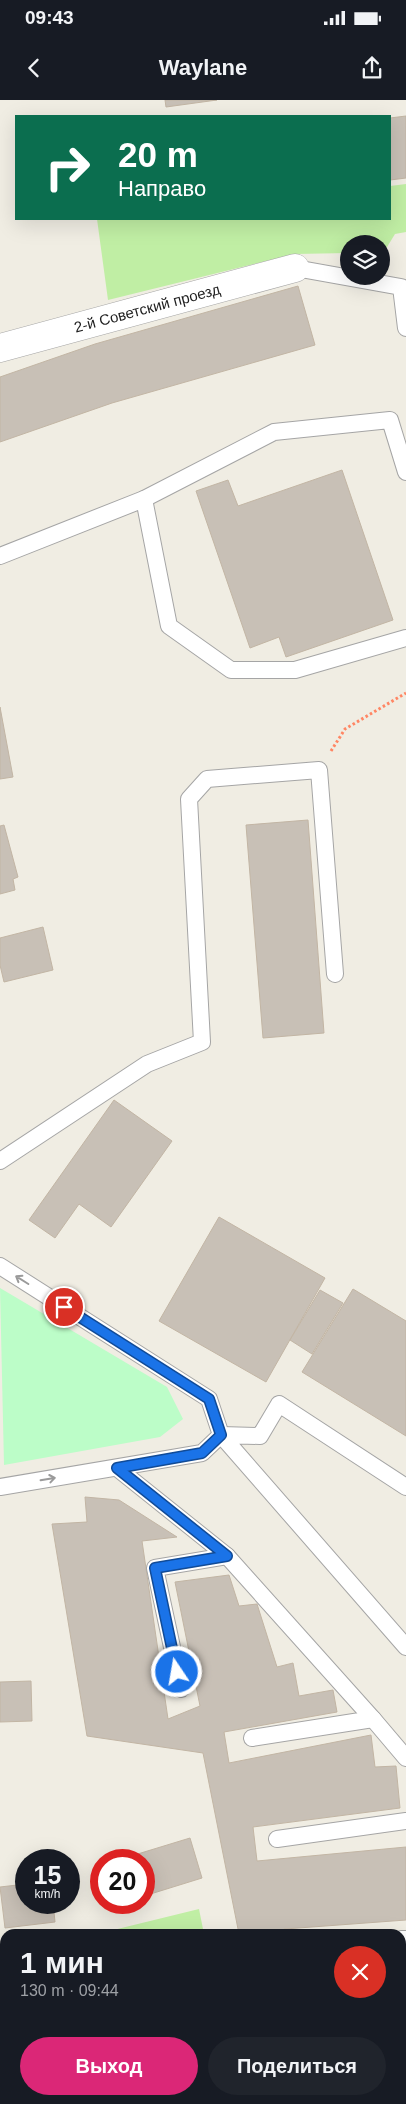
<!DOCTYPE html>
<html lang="ru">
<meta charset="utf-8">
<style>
:root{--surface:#171b24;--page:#20242c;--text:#f1f3f6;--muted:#9ea1a6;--accent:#db2777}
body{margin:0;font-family:Arial,sans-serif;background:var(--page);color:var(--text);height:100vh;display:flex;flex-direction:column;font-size:19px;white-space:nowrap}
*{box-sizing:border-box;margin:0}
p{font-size:16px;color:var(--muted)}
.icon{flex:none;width:28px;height:28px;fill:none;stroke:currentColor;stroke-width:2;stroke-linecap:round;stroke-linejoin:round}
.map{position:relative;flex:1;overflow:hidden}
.side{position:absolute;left:0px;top:1829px;width:406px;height:176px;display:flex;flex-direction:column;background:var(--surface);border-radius:15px 15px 0 0;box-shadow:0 5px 20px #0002}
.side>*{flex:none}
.hud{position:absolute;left:15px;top:15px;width:376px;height:105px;border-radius:0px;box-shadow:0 5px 20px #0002;background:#0b6e4f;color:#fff;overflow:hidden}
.buttons{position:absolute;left:340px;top:135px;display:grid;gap:10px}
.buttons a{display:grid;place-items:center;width:50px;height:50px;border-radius:50%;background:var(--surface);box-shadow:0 5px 20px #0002;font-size:25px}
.speed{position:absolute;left:15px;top:1749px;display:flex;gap:10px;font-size:25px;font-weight:700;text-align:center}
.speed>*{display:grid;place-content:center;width:65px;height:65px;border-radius:50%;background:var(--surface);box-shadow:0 5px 20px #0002;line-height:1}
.speed small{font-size:12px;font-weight:400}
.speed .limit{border:8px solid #d22;background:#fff;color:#111}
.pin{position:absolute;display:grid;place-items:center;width:42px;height:42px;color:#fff;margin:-21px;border:2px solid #fff;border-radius:50%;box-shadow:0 1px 5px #0007}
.me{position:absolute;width:55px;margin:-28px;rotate:348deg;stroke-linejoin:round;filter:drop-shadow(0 0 4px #0008)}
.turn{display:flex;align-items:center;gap:18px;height:105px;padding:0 20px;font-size:22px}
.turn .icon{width:65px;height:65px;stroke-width:2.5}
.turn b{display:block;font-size:35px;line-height:42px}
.round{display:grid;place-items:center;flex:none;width:52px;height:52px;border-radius:26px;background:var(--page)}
.head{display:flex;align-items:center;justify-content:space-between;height:85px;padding:0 20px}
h1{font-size:30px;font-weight:700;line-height:38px}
.button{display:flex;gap:10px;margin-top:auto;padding:10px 20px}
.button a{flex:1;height:58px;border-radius:30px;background:var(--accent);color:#fff;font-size:20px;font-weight:700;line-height:58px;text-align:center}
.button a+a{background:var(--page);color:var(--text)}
.status{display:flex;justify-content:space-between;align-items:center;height:35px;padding:0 25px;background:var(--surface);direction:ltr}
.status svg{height:14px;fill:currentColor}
header{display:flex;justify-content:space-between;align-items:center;height:65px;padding:0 20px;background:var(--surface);font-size:22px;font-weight:700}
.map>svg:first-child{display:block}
</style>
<div class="status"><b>09:43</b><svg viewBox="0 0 49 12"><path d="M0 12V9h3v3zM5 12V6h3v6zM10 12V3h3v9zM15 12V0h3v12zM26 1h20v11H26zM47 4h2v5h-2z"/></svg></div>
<header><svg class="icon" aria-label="back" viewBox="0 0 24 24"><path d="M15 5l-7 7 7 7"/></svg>Waylane<svg class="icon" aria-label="share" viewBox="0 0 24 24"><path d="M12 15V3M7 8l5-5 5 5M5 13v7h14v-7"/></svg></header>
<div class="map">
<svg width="406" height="2004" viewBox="0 0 406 2004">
<rect width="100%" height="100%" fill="#f0ede3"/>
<g fill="#c0eea4">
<path d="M406 84V132L395 134 384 152H381V144H349V153L295 154 108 200 97 119H390V86Z"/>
<path d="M199 1809 204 1834H96H97Z"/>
<path d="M153 2000H296L297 2004H143Z"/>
</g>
<path fill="#bcfdc8" d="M0 1188 167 1287 183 1319 160 1337 4 1365Z"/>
<g fill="#c8c0b6" stroke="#c2b5a4">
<path d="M165 0H217L166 7Z"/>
<path d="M406 16V78L390 80V18Z"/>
<path d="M298 186 315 245 112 303 0 342V277L95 244Z"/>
<path d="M342 370 393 520 286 557 279 537 250 548 196 391 228 380 238 406Z"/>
<path d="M0 607 13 677 0 679Z"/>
<path d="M308 720 324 933 263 938 246 725Z"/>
<path d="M4 725 18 777 13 779 15 790 0 794V726Z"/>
<path d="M43 827 53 870 4 882 0 865V838Z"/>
<path d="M114 1000 172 1041 111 1127 79 1104 55 1138 29 1120Z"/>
<path d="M219 1117 325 1178 266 1282 159 1221Z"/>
<path d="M353 1189 406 1221V1336L302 1272Z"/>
<path d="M320 1190 343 1203 312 1254 290 1240Z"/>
<path d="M85 1397 119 1400 177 1437 142 1441 168 1619 200 1606 175 1482 229 1475 239 1506 257 1504 277 1567 293 1563 299 1596 333 1590 337 1612 224 1632 229 1663 371 1635 375 1667 396 1666 400 1708 253 1727 257 1761 406 1747V1820L285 1829 269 1834H239L203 1653 87 1636 52 1424 87 1422Z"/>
<path d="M31 1581 32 1621 0 1622V1582Z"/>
<path d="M190 1738 202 1778 144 1796V1760H118Z"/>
<path d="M26 1784V1802H53L55 1822 5 1828 0 1787Z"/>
<rect x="401" y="1854" width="5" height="77"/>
<path d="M0 1923H3L5 1930V1971H0Z"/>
<path d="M401 1958H406V2004H390V2000H401Z"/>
<rect x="12" y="2000" width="86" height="4"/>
</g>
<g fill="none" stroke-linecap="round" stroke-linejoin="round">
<defs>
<g id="lane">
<path d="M295 168 401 187 406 228"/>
<path d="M144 399 274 332 390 320 406 372"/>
<path d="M0 456 144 399 169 526 231 570H295L406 538"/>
<path d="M0 1061 147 964 202 942 189 699 207 679 319 670 335 874"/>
<path d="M0 1166 209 1299 221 1335 202 1353 0 1387"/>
<path d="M117 1368 227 1456 155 1468 181 1589"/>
<path d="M406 1387 279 1304 260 1336 221 1335 406 1547"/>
<path d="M227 1456 373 1619 252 1638"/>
<path d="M373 1619 406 1658"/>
<path d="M277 1739 406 1721"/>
<path d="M401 1839H406"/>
<path d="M401 1944H406"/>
</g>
<path id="street" d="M0 248 295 168"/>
</defs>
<use href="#lane" stroke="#a5a5a5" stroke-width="18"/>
<use href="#street" stroke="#a5a5a5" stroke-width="29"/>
<path stroke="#ff8664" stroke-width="3" stroke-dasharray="2.5 2.5" stroke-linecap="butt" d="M331 651 345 629 406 593"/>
<use href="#lane" stroke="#fff" stroke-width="16"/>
<use href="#street" stroke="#fff" stroke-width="28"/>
</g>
<defs><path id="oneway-shaft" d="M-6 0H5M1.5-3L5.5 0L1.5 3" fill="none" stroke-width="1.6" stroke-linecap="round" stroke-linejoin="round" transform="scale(1.25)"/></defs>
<g stroke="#9a9a9a">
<use href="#oneway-shaft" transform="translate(22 1180) rotate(-148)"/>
<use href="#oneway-shaft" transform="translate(48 1379) rotate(-9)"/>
</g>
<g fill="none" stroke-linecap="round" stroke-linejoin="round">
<defs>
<path id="route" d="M64 1207 209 1299 221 1335 202 1353 117 1368 227 1456 155 1468 177 1572"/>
</defs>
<use href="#route" stroke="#114b97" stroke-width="12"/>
<use href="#route" stroke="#1a73e8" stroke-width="9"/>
</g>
<g text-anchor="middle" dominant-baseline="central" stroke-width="4" stroke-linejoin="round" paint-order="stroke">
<g font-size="15" fill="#1e1e1e" stroke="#fff">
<text transform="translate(147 208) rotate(-15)">2-й Советский проезд</text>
</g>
</g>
</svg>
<div class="buttons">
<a><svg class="icon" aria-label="layers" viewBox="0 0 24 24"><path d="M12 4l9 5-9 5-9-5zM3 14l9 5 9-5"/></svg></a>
</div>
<div class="speed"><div>15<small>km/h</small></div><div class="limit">20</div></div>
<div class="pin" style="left:64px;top:1207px;background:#d93025"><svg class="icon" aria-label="arrive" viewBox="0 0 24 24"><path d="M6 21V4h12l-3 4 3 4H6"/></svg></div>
<svg class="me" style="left:177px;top:1572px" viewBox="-20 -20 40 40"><circle r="17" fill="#1a73e8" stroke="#fff" stroke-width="3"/><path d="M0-11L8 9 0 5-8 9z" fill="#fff"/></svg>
<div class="hud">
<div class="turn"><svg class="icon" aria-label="right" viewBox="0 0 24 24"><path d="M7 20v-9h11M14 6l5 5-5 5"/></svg><div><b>20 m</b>Направо</div></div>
</div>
<section class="side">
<div class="head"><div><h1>1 мин</h1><p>130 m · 09:44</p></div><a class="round" style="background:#d93025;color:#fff"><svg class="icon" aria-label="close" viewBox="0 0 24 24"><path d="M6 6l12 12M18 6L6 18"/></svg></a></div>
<div class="button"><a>Выход</a><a>Поделиться</a></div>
</section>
</div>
